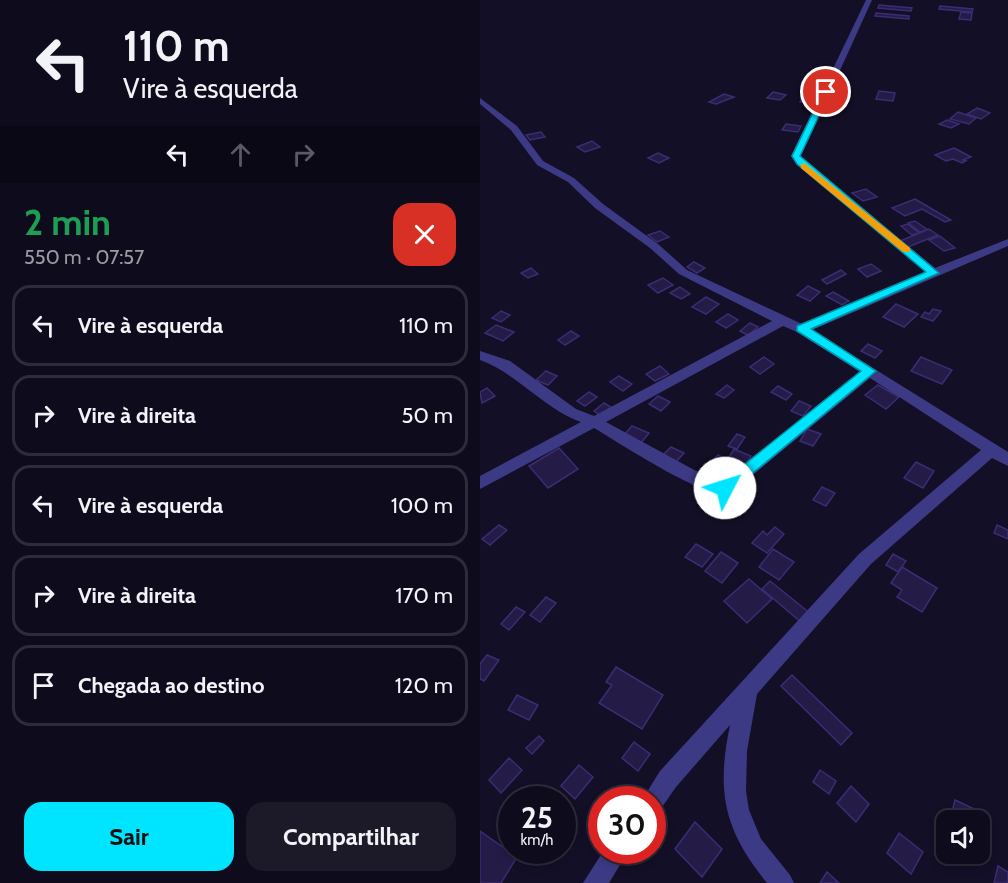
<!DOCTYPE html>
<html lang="pt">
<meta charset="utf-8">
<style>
:root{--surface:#0e0b1c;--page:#1c1929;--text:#f1f3f6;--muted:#9b9ba3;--line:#2e2b3b;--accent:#00e5ff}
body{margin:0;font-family:Cabin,sans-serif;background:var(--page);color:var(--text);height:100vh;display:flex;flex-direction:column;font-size:22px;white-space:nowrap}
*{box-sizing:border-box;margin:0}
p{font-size:20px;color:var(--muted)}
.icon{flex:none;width:33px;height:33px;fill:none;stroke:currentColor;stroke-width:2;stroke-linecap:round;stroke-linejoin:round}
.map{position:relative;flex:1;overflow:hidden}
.details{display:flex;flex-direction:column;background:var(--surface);width:480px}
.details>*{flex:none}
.top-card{background:#0e0b1c;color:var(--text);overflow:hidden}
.controls{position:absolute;left:456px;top:810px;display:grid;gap:12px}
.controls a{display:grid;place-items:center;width:54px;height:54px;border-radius:12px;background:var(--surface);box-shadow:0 3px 9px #0003,0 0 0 2px var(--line);font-size:30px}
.speed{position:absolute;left:18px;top:786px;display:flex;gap:12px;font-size:30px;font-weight:700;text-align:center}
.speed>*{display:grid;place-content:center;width:78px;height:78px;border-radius:50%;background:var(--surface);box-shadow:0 3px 9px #0003,0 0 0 2px var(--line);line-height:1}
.speed small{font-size:15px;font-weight:400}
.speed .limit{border:9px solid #d22;background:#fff;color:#111}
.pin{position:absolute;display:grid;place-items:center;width:51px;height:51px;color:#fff;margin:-26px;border:3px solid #fff;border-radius:50%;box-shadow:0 2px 6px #0007}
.me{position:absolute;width:66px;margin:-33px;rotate:50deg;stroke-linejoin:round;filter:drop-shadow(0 0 4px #0008)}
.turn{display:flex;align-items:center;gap:21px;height:126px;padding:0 24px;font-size:27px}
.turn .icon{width:78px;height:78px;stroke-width:2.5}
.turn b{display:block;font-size:42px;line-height:51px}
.lanes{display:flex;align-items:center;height:57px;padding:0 24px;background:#0003;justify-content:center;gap:30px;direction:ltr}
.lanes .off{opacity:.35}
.round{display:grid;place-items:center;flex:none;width:63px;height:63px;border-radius:18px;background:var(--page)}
.head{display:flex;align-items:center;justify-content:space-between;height:102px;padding:0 24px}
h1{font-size:36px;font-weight:700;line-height:45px;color:#1e9e55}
.cta{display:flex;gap:12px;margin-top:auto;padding:12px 24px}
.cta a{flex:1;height:69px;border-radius:18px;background:var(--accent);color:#111;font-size:24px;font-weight:700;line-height:69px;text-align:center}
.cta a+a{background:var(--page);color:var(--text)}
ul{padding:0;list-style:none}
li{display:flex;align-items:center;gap:18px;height:81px;margin:0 12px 9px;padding:0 12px;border:3px solid var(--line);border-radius:18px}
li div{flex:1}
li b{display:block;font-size:22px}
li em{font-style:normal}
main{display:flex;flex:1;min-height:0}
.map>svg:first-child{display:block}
</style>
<main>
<section class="details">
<div class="top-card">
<div class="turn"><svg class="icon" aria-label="left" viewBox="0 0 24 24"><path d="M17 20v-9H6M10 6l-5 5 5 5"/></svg><div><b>110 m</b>Vire à esquerda</div></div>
<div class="lanes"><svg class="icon" aria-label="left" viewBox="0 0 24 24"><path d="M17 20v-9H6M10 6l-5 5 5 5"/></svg><svg class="icon off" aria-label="ahead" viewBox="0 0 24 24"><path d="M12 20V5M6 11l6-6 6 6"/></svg><svg class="icon off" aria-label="right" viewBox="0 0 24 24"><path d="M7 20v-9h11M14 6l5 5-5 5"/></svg></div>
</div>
<div class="head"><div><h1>2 min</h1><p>550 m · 07:57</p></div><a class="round" style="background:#d93025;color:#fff"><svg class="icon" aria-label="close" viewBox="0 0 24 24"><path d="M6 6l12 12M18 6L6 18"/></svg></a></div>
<ul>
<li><svg class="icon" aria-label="left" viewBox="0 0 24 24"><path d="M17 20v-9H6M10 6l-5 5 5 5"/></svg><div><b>Vire à esquerda</b></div><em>110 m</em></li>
<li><svg class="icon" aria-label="right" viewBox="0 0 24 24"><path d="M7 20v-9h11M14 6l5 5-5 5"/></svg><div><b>Vire à direita</b></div><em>50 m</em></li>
<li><svg class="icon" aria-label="left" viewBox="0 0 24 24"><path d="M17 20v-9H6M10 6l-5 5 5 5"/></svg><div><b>Vire à esquerda</b></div><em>100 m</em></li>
<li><svg class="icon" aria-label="right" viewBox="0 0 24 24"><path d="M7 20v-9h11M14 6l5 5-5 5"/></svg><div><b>Vire à direita</b></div><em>170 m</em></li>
<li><svg class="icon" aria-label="arrive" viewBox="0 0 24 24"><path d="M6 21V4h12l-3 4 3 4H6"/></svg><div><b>Chegada ao destino</b></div><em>120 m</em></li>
</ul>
<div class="cta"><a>Sair</a><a>Compartilhar</a></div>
</section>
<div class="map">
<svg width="528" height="883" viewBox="0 0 528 883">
<rect width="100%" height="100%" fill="#130f26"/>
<g fill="#241b47" stroke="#3b2d73" stroke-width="1.5">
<path d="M399 5 432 8 431 11 398 8Z"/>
<path d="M460 6 493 9 492 12 459 9Z"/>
<path d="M481 12 492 13 491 20 479 19Z"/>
<path d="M396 13 429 16V19L395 16Z"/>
<path d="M399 91 415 93 413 101 396 99Z"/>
<path d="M293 92 306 95 300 100 287 98Z"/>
<path d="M244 94 254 97 236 104 229 102Z"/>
<path d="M322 96 336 98 333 103 320 102Z"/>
<path d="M497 108 510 113 501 119 487 114Z"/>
<path d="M478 112 496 118 489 124 470 119Z"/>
<path d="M467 120 479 124 471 128 459 124Z"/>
<path d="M306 124 321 126 318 132 302 130Z"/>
<path d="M61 132 65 137 50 140 46 135Z"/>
<path d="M112 141 120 147 105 152 97 147Z"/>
<path d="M474 148 491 157 483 160 486 161 482 163 473 159 466 161 455 155Z"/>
<path d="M178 153 189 158 179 163 168 158Z"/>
<path d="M386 189 397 197 383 201 372 193Z"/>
<path d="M435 199 471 220 465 222 442 209 425 216 412 208Z"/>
<path d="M435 221 448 230 440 232 428 223Z"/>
<path d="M428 224 439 233 432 235 421 226Z"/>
<path d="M449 229 458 235 428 247 420 241Z"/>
<path d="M180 231 189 237 177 242 168 235Z"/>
<path d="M460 236 475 248 464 251 449 240Z"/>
<path d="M214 262 225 268 217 273 207 267Z"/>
<path d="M391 264 401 271 387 277 378 269Z"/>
<path d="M51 268 58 274 48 278 41 273Z"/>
<path d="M361 270 366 274 347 284 342 280Z"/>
<path d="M183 278 193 285 178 293 168 285Z"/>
<path d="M328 286 340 292 330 301 317 295Z"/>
<path d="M200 287 210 294 201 299 190 293Z"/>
<path d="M353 292 369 301 362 305 346 296Z"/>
<path d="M226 297 239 304 226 314 212 307Z"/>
<path d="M416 304 438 314 424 327 403 317Z"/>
<path d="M453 309 461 311 453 321 441 317 445 312 449 314Z"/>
<path d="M21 311 30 315 21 322 12 318Z"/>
<path d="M248 314 258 320 246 328 236 322Z"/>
<path d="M270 323 278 327 268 335 260 331Z"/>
<path d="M16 325 34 332 23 341 5 333Z"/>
<path d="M91 331 99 336 85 345 78 340Z"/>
<path d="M388 344 402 351 395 358 381 351Z"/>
<path d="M284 357 294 364 280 374 270 367Z"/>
<path d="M441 357 472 370 462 384 431 371Z"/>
<path d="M180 366 189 374 175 381 166 374Z"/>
<path d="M66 371 77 376 68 385 56 380Z"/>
<path d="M139 376 152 384 143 391 130 382Z"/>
<path d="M247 385 254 390 244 398 236 394Z"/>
<path d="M398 385 419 397 406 409 385 395Z"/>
<path d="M298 386 312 394 306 400 291 392Z"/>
<path d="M7 388 15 396 2 403 0 392Z"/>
<path d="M109 392 117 397 105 406 97 401Z"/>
<path d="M178 396 190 402 181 411 169 404Z"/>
<path d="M319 401 331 406 323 416 311 411Z"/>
<path d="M124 403 131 407 120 415 114 411Z"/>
<path d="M152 426 169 433 160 444 143 436Z"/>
<path d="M327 429 341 434 333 446 320 441Z"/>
<path d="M257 434 265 437 257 449 248 446Z"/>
<path d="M191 447 204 453 195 463 182 456Z"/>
<path d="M79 448 98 469 68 488 49 466Z"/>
<path d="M254 449 271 456 265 466 248 459Z"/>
<path d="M238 455 247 460 233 474 224 469Z"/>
<path d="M436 462 454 471 443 488 424 478Z"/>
<path d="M342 487 355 493 346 506 333 500Z"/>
<path d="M19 525 27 530 10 545 2 539Z"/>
<path d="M517 525 528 530V539L514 533Z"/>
<path d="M295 527 304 534 287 553 272 543 283 531 287 535Z"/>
<path d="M216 544 233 554 222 567 205 557Z"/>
<path d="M293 549 314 562 299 580 279 567Z"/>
<path d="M241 552 258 563 242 583 225 571Z"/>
<path d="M413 554 426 561 418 572 406 565Z"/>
<path d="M422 567 457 588 442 612 417 597 422 590 411 583Z"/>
<path d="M269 579 292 599 267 623 244 601Z"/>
<path d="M290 581 331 614 322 623 282 589Z"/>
<path d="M66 597 76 603 60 622 50 615Z"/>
<path d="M36 607 45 612 29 630 21 624Z"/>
<path d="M7 655 19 660 4 681 0 679V664Z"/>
<path d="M136 667 183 695 162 729 119 703 132 685 126 682Z"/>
<path d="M312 675 372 733 361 745 301 686Z"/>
<path d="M37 695 58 705 49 720 28 710Z"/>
<path d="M59 736 64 741 52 754 46 748Z"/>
<path d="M154 742 170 754 158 771 142 758Z"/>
<path d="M29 758 42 770 21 793 9 780Z"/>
<path d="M99 765 113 777 95 799 81 786Z"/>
<path d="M340 770 356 781 349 794 333 782Z"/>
<path d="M371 786 389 804 376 822 357 803Z"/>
<path d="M475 800 494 809 491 820H470Z"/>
<path d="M215 822 242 849 222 877 195 849Z"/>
<path d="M0 831 37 857 21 883H0Z"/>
<path d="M419 833 443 852 431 874 407 853Z"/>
<path d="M518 866 528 872V883H514Z"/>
<path d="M347 872 359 883H340Z"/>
</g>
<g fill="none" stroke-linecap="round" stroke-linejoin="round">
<g fill="#3d3a85" fill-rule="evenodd">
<path d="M386 0H392L321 156 324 161 455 268 528 239V246L332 330 528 452V466L512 458 391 564 277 694 267 751 266 791 269 810 281 839 310 875 314 883H287C244 830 236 792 250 725L196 787 180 810 172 813V800H162L180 771 379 554 501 450 390 378 257 488C251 491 245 494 239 493 213 491 141 444 114 428L0 489V476L101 422C63 408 38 374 0 360V351L30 361 96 409 114 416 292 321 199 274 170 248 115 208 88 182 57 165 31 130 0 104V98L37 126 63 161 94 178 123 204 178 244 207 270 322 324 446 272 317 165 311 156ZM303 326 317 332 380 372 246 479 229 478 126 422Z"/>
<path d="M124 850H149L129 883H103Z"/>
</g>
</g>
<path fill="#00e5ff" stroke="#0095a6" stroke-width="1.5" d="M346 90 350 92 320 156 459 273 331 329 396 371 250 492H240L238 488 240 484 381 371 317 331V326L446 272 317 164 312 156 343 92Z"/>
<path fill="#f59e0b" d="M324 163 430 248V252H423L321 168V164Z"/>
</svg>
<div class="controls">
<a><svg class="icon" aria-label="sound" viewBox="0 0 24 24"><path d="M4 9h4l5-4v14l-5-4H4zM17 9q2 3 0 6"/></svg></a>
</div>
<div class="speed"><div>25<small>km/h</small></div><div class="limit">30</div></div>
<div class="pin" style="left:346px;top:92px;background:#d93025"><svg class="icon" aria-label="arrive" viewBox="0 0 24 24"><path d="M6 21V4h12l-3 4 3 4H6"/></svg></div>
<svg class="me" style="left:245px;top:488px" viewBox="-20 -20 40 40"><circle r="19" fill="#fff"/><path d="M0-13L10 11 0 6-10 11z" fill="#00e5ff"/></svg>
</div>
</main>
